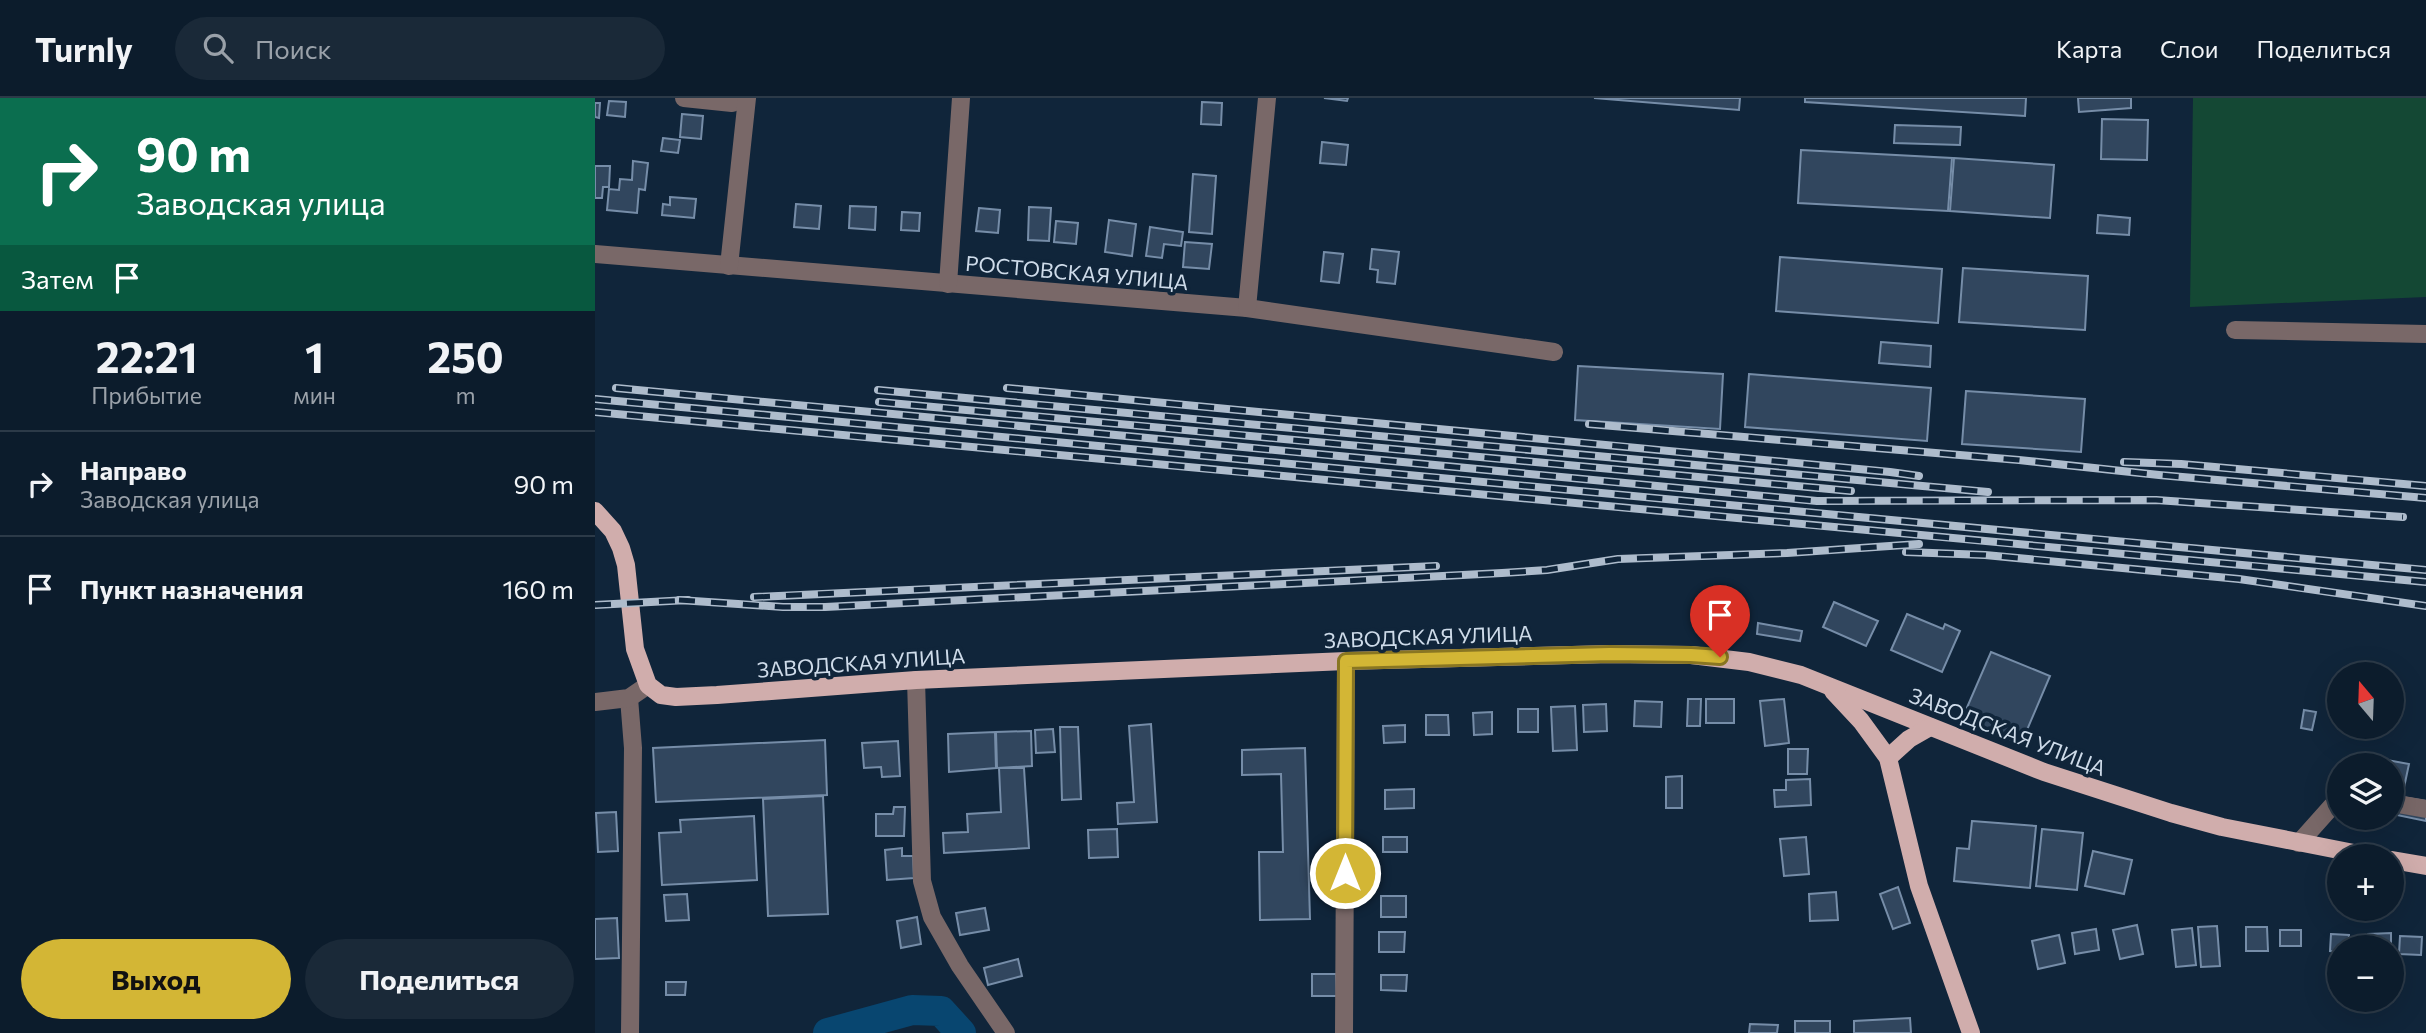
<!DOCTYPE html>
<html lang="ru">
<meta charset="utf-8">
<style>
:root{--surface:#0c1c2c;--page:#1a2938;--text:#f1f3f6;--muted:#9aa1a9;--line:#2c3a48;--accent:#d3b635}
body{margin:0;font-family:Commissioner,sans-serif;background:var(--page);color:var(--text);height:100vh;display:flex;flex-direction:column;font-size:26px;white-space:nowrap}
*{box-sizing:border-box;margin:0}
p{font-size:23px;color:var(--muted)}
.icon{flex:none;width:38px;height:38px;fill:none;stroke:currentColor;stroke-width:2;stroke-linecap:round;stroke-linejoin:round}
.map{position:relative;flex:1;overflow:hidden}
.panel{display:flex;flex-direction:column;background:var(--surface);width:595px}
.panel>*{flex:none}
.banner{background:#0b6e4f;color:#fff;overflow:hidden}
.needle{width:46px;rotate:341deg}
.tools{position:absolute;left:1732px;top:564px;display:grid;gap:14px}
.tools a{display:grid;place-items:center;width:77px;height:77px;border-radius:50%;background:var(--surface);box-shadow:0 7px 28px #0002,0 0 0 2px var(--line);font-size:35px}
.pin{position:absolute;display:grid;place-items:center;width:60px;height:60px;color:#fff;margin:-72px -30px;border-radius:50% 50% 50% 0;rotate:-45deg;box-shadow:0 0 7px #0007}
.pin .icon{rotate:45deg}
.me{position:absolute;width:77px;margin:-38px;rotate:0deg;stroke-linejoin:round;filter:drop-shadow(0 0 5px #0008)}
.turn{display:flex;align-items:center;gap:24px;height:147px;padding:0 21px;font-size:32px}
.turn .icon{width:91px;height:91px;stroke-width:2.5}
.turn b{display:block;font-size:49px;line-height:60px}
.then{display:flex;align-items:center;height:66px;padding:0 21px;background:#0003;gap:14px;font-size:26px}
.eta{display:flex;justify-content:space-evenly;align-items:center;height:119px;text-align:center}
.eta b{font-size:42px;font-weight:700;line-height:49px}
.action{display:flex;gap:14px;margin-top:auto;padding:14px 21px}
.action a{flex:1;height:80px;border-radius:42px;background:var(--accent);color:#111;font-size:28px;font-weight:700;line-height:80px;text-align:center}
.action a+a{background:var(--page);color:var(--text)}
ul{padding:0;list-style:none}
li{display:flex;align-items:center;gap:21px;height:105px;padding:0 21px;border-top:2px solid var(--line)}
li div{flex:1}
li b{display:block;font-size:26px}
li em{font-style:normal}
header{display:flex;align-items:center;gap:42px;box-sizing:border-box;height:98px;padding:0 35px;background:var(--surface);border-bottom:2px solid var(--line)}
header strong{font-size:33px}
nav{display:flex;gap:38px;margin-inline-start:auto;font-size:24px}
.search{width:490px;height:63px;background:var(--page);display:flex;align-items:center;gap:18px;box-sizing:border-box;padding:0 24px;border-radius:38px;color:var(--muted);font-size:26px}
main{display:flex;flex:1;min-height:0}
.map>svg:first-child{display:block}
</style>
<header>
<strong>Turnly</strong>
<div class="search"><svg class="icon" aria-label="search" viewBox="0 0 24 24"><circle cx="10" cy="10" r="6"/><path d="M15 15l6 6"/></svg>Поиск</div>
<nav><a>Карта</a><a>Слои</a><a>Поделиться</a></nav>
</header>
<main>
<section class="panel">
<div class="banner">
<div class="turn"><svg class="icon" aria-label="right" viewBox="0 0 24 24"><path d="M7 20v-9h11M14 6l5 5-5 5"/></svg><div><b>90 m</b>Заводская улица</div></div>
<div class="then">Затем<svg class="icon" aria-label="arrive" viewBox="0 0 24 24"><path d="M6 21V4h12l-3 4 3 4H6"/></svg></div>
</div>
<div class="eta">
<div><b>22:21</b><p>Прибытие</p></div>
<div><b>1</b><p>мин</p></div>
<div><b>250</b><p>m</p></div>
</div>
<ul>
<li><svg class="icon" aria-label="right" viewBox="0 0 24 24"><path d="M7 20v-9h11M14 6l5 5-5 5"/></svg><div><b>Направо</b><p>Заводская улица</p></div><em>90 m</em></li>
<li><svg class="icon" aria-label="arrive" viewBox="0 0 24 24"><path d="M6 21V4h12l-3 4 3 4H6"/></svg><div><b>Пункт назначения</b></div><em>160 m</em></li>
</ul>
<div class="action"><a>Выход</a><a>Поделиться</a></div>
</section>
<div class="map">
<svg width="1831" height="935" viewBox="0 0 1831 935">
<rect width="100%" height="100%" fill="#10253a"/>
<path fill="#144834" d="M1598 0H1831V199L1595 209Z"/>
<g fill="none" stroke-linecap="round" stroke-linejoin="round">
<path stroke="#084670" stroke-width="30" d="M233 935 317 912 346 913 366 935"/>
</g>
<g fill="#31465e" stroke="#768da8" stroke-width="2">
<path d="M729 0H753L752 3Z"/>
<path d="M999 0H1145L1144 12Z"/>
<path d="M1210 0H1431L1430 18 1210 4Z"/>
<path d="M1483 0H1536V10L1484 14Z"/>
<path d="M14 3 31 4 30 19 12 17Z"/>
<path d="M607 4 627 5 626 27 606 26Z"/>
<path d="M0 5H5L4 20 0 19Z"/>
<path d="M87 16 108 18 106 41 85 39Z"/>
<path d="M1507 21 1553 22 1552 62 1506 61Z"/>
<path d="M1300 27 1366 29 1365 47 1299 45Z"/>
<path d="M68 40 85 42 83 55 66 53Z"/>
<path d="M727 44 753 47 751 67 725 65Z"/>
<path d="M1206 52 1357 60 1353 113 1203 105Z"/>
<path d="M1359 60 1459 67 1455 120 1355 113Z"/>
<path d="M38 63 53 65 50 92 44 91 42 115 12 112 14 91 24 92 25 81 37 82Z"/>
<path d="M0 68H15L14 89H8L7 100H0Z"/>
<path d="M598 76 621 78 617 136 594 134Z"/>
<path d="M75 99 101 101 99 120 67 117 68 106 75 107Z"/>
<path d="M201 106 226 108 224 131 199 129Z"/>
<path d="M255 108 281 109 280 132 254 130Z"/>
<path d="M434 109 456 110 454 143 433 142Z"/>
<path d="M384 110 405 112 403 135 381 133Z"/>
<path d="M307 114 325 115 324 133 306 132Z"/>
<path d="M1503 117 1535 120 1534 137 1502 135Z"/>
<path d="M514 122 541 126 537 158 510 154Z"/>
<path d="M461 123 483 125 481 146 459 144Z"/>
<path d="M555 129 588 134 586 148 569 146 567 160 551 158Z"/>
<path d="M590 144 617 146 614 171 588 169Z"/>
<path d="M777 151 804 154 800 186 782 184 783 172 775 171Z"/>
<path d="M729 154 748 156 744 185 726 183Z"/>
<path d="M1185 159 1347 171 1343 225 1181 213Z"/>
<path d="M1368 170 1493 178 1490 232 1364 224Z"/>
<path d="M1286 244 1336 248 1335 269 1284 265Z"/>
<path d="M983 268 1128 276 1125 331 980 322Z"/>
<path d="M1154 276 1336 290 1332 343 1150 329Z"/>
<path d="M1371 293 1490 301 1486 354 1367 346Z"/>
<path d="M1239 504 1283 523 1271 548 1228 529Z"/>
<path d="M1312 516 1348 531 1350 526 1365 533 1347 574 1296 552Z"/>
<path d="M1163 525 1207 533 1205 543 1162 536Z"/>
<path d="M1396 554 1455 578 1426 646 1367 621Z"/>
<path d="M1093 601H1106L1105 628H1092Z"/>
<rect x="1111" y="601" width="28" height="24"/>
<path d="M1189 601 1194 645 1170 648 1165 603Z"/>
<path d="M1040 603 1067 604 1066 629 1039 628Z"/>
<path d="M1011 606 1012 633 989 634 988 607Z"/>
<path d="M980 608 982 652 958 653 956 609Z"/>
<rect x="923" y="611" width="20" height="23"/>
<path d="M1709 612 1721 614 1717 632 1706 630Z"/>
<path d="M897 614V636L879 637 878 615Z"/>
<path d="M831 617H853L854 637H831Z"/>
<path d="M556 626 562 724 523 726 522 705 539 704 534 628Z"/>
<path d="M810 627V644L789 645 788 628Z"/>
<path d="M465 629H483L486 701 467 702Z"/>
<path d="M458 631 460 654 441 655 440 632Z"/>
<path d="M436 633 437 668 402 670 401 634Z"/>
<path d="M400 634 401 670 354 674 353 636Z"/>
<path d="M230 642 232 697 61 704 58 650Z"/>
<path d="M303 643 305 678 287 679 286 669 269 670 267 645Z"/>
<path d="M710 650 715 821 665 822 664 754H688L686 676 647 677V652Z"/>
<path d="M1193 651H1213L1212 676H1193Z"/>
<path d="M1792 662 1814 666 1807 699 1831 703V723L1797 716V667H1791Z"/>
<path d="M404 670H429L434 750 349 755 348 735 373 734 372 716 406 714Z"/>
<path d="M1087 678V710H1071V679Z"/>
<path d="M1215 681 1216 707 1180 709 1179 692H1191V682Z"/>
<path d="M819 691V710L790 711V692Z"/>
<path d="M228 698 233 816 173 818 168 701Z"/>
<path d="M299 709H310L309 738H281V716H298Z"/>
<path d="M21 714 23 753 3 754 1 715Z"/>
<path d="M159 718 162 782 67 787 64 735 86 734 85 722Z"/>
<path d="M1377 723 1441 728 1435 790 1359 783 1362 750 1374 751Z"/>
<path d="M522 731 523 759 494 760 493 732Z"/>
<path d="M1447 731 1488 735 1482 792 1441 788Z"/>
<rect x="788" y="739" width="24" height="15"/>
<path d="M1211 739 1214 776 1189 778 1185 741Z"/>
<path d="M307 750V758H318L319 780 292 782 290 752Z"/>
<path d="M1498 753 1537 762 1529 796 1490 788Z"/>
<path d="M1303 789 1315 825 1298 831 1285 796Z"/>
<path d="M1241 794 1243 822 1215 823 1214 796Z"/>
<path d="M92 796 94 822 71 823 69 797Z"/>
<rect x="786" y="798" width="25" height="21"/>
<path d="M390 810 394 832 365 837 361 815Z"/>
<path d="M322 819 326 846 306 850 302 823Z"/>
<path d="M22 820 24 860 0 861V821Z"/>
<path d="M1542 827 1548 856 1525 861 1518 832Z"/>
<path d="M1622 828 1625 868 1606 869 1603 829Z"/>
<path d="M1651 829H1672L1673 853H1651Z"/>
<path d="M1597 830 1601 867 1581 869 1577 832Z"/>
<path d="M1501 831 1504 852 1480 856 1477 835Z"/>
<rect x="1685" y="832" width="21" height="16"/>
<path d="M784 834H810L809 854H784Z"/>
<path d="M1796 835V849H1773V836Z"/>
<path d="M1736 836 1754 837 1753 849H1745V854L1735 853Z"/>
<path d="M1464 837 1470 865 1443 871 1437 843Z"/>
<path d="M1805 838 1827 839 1826 857 1804 856Z"/>
<path d="M423 861 427 878 393 887 389 870Z"/>
<path d="M717 876H741L742 898H717Z"/>
<path d="M786 877H812L811 893 786 892Z"/>
<path d="M71 884H91L90 897H71Z"/>
<path d="M1315 920 1316 935H1259V923Z"/>
<rect x="1200" y="923" width="35" height="12"/>
<path d="M1155 926 1183 927 1182 935H1154Z"/>
</g>
<g fill="none" stroke-linecap="round" stroke-linejoin="round">
<g stroke="#796868" stroke-width="18">
<path d="M89 0 137 5 148 0"/>
<path d="M0 156 652 210 959 254"/>
<path d="M134 168 152 0"/>
<path d="M353 186 366 0"/>
<path d="M652 210 672 0"/>
<path d="M1640 232 1831 236"/>
<path d="M321 582 327 783 337 819 365 868 411 935"/>
<path d="M34 600 38 650 35 935"/>
<path d="M0 604 34 600 53 587"/>
<path d="M1797 705 1831 711"/>
<path d="M1704 745 1737 708H1745"/>
<path d="M749 935 751 563"/>
</g>
<g stroke="#d0adac" stroke-width="18">
<path d="M0 413 18 433 26 450 31 467 40 551 53 587 66 597 81 599 122 597 321 582 751 563 1015 556 1096 557 1154 564 1206 577 1449 674 1576 715 1627 729 1774 758"/>
<path d="M1238 593 1266 623 1293 660 1324 788 1376 935"/>
<path d="M1293 660 1314 641 1335 629"/>
<path d="M1797 762 1831 768"/>
</g>
<defs>
<g id="rail">
<path d="M21 290 1222 403 1561 402 1808 419"/>
<path d="M412 290 1295 374 1324 378"/>
<path d="M283 292 1393 394"/>
<path d="M0 301 1831 472"/>
<path d="M284 304 1256 393"/>
<path d="M0 314 1831 484"/>
<path d="M994 326 1424 362 1564 377 1831 400"/>
<path d="M1529 364 1586 366 1831 388"/>
<path d="M1311 454 1390 457 1644 481 1831 508"/>
<path d="M159 499 841 468"/>
<path d="M84 502 188 509H230L907 475 952 472 1023 461 1192 455 1324 446"/>
<path d="M0 507 93 502"/>
</g>
</defs>
<use href="#rail" stroke="#aebccc" stroke-width="8"/>
<use href="#rail" stroke="#10253a" stroke-width="5" stroke-dasharray="16" stroke-linecap="butt"/>
</g>
<g fill="none" stroke-linecap="round" stroke-linejoin="round">
<defs>
<path id="route" d="M750 775 751 563 1015 556 1096 557 1125 559"/>
</defs>
<use href="#route" stroke="#897622" stroke-width="18"/>
<use href="#route" stroke="#d3b635" stroke-width="12"/>
</g>
<g text-anchor="middle" dominant-baseline="central" stroke-width="7" stroke-linejoin="round" paint-order="stroke">
<g font-size="21" fill="#cedbe9" stroke="#10253a">
<text transform="translate(482 174) rotate(5)">РОСТОВСКАЯ УЛИЦА</text>
<text transform="translate(833 538) rotate(-2)">ЗАВОДСКАЯ УЛИЦА</text>
<text transform="translate(266 564) rotate(-4)">ЗАВОДСКАЯ УЛИЦА</text>
<text transform="translate(1413 633) rotate(21)">ЗАВОДСКАЯ УЛИЦА</text>
</g>
</g>
</svg>
<div class="tools">
<a><svg class="needle" viewBox="-14 -14 28 28"><path d="M0-13l5 13h-10z" fill="#e53935"/><path d="M0 13l5-13h-10z" fill="#9aa1a9"/></svg></a>
<a><svg class="icon" aria-label="layers" viewBox="0 0 24 24"><path d="M12 4l9 5-9 5-9-5zM3 14l9 5 9-5"/></svg></a>
<a>+</a>
<a>−</a>
</div>
<div class="pin" style="left:1125px;top:559px;background:#d93025"><svg class="icon" aria-label="arrive" viewBox="0 0 24 24"><path d="M6 21V4h12l-3 4 3 4H6"/></svg></div>
<svg class="me" style="left:750px;top:775px" viewBox="-20 -20 40 40"><circle r="17" fill="#d3b635" stroke="#fff" stroke-width="3"/><path d="M0-11L8 9 0 5-8 9z" fill="#fff"/></svg>
</div>
</main>
